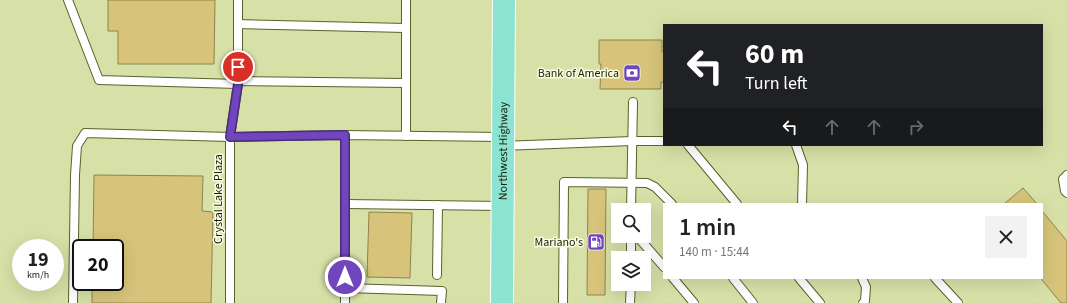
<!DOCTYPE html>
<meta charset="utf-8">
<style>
:root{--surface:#fff;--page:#f2f2f2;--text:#222;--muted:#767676}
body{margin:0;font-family:"Source Sans 3",sans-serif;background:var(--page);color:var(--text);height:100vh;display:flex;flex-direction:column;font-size:15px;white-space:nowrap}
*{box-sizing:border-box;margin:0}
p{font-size:13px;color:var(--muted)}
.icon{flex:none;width:22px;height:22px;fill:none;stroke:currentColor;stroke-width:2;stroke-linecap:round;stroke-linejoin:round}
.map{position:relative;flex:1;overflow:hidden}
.panel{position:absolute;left:663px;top:203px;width:380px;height:76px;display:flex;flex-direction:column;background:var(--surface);border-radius:0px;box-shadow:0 4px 16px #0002}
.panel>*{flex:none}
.banner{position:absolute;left:663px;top:24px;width:380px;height:122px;border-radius:0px;box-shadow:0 4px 16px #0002;background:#202124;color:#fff;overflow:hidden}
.tools{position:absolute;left:611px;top:203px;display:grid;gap:8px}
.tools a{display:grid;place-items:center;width:40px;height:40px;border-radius:0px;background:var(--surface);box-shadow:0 4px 16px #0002;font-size:20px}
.speed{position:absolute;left:12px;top:239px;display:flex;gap:8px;font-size:20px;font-weight:700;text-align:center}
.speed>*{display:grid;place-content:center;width:52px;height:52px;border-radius:50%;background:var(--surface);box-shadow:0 4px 16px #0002;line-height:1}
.speed small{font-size:10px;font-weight:400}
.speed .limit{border:2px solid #111;border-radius:6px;background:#fff;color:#111}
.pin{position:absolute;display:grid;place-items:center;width:34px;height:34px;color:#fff;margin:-17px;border:2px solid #fff;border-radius:50%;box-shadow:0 1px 4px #0007}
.me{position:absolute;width:44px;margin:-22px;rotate:0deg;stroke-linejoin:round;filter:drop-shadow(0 0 3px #0008)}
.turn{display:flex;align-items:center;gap:14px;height:84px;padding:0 16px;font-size:18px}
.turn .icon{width:52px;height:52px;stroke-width:2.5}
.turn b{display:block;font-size:28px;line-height:34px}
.lanes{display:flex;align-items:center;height:38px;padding:0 16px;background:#0003;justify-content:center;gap:20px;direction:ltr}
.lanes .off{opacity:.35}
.round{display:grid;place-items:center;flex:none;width:42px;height:42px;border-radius:0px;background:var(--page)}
.overview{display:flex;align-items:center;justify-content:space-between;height:68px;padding:0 16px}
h1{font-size:24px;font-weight:600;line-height:30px}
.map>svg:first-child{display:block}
</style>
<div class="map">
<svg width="1067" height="303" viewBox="0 0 1067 303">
<rect width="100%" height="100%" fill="#d7e0a7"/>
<g fill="#d7c47a" stroke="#90824c">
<path d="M108 0H215L214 64H118V31H108Z"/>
<path d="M599 40H662V52L664 51V82H661V89H600L601 64H599Z"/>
<path d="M94 175 203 176 202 211 213 212 211 303H92V282H115V248H93Z"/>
<path d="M1023 188 1037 204H1004Z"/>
<path d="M588 189H606L605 295H587Z"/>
<path d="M1042 211 1067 241V303H1061L1042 280Z"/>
<path d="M369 212 412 213 410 278 367 277Z"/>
</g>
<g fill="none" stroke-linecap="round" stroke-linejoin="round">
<defs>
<g id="lane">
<path d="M68 0 99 80 238 84"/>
<path d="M238 24 406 28"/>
<path d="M238 81 406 83"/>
<path d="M406 136V0"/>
<path d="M688 145 737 204"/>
<path d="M796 145 803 165 802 204"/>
<path d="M503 146 632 141H664"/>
<path d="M1067 175 1063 179 1065 191 1067 193"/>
<path d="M345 204 502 206"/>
<path d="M631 210 633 102"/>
<path d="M637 236 664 267"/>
<path d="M631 258V236"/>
<path d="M437 275 438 205"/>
<path d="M673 278 694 303"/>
<path d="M733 278 753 303"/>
<path d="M799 278 820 303"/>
<path d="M862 278 866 287 865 301 863 303"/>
<path d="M935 278 958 303"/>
<path d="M345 288 442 291 441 303"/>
<path d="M73 303 75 175 77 146 85 133 230 137 345 135 502 137"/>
<path d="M230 303V137L238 84V0"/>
<path d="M345 303V135"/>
<path d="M563 303 564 182 647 183 655 187 672 204"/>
<path d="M630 303 631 284"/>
</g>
<g id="primary">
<path id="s1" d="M502 303 504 0"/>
</g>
</defs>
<use href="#lane" stroke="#5a612c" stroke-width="10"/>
<use href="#primary" stroke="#fff" stroke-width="24"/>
<use href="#lane" stroke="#fff" stroke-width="8"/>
<use href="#primary" stroke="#8ce3d1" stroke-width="22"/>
</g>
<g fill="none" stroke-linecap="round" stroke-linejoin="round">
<defs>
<path id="route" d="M238 67V84L230 137 345 135V277"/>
</defs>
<use href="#route" stroke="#492d7b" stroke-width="10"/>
<use href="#route" stroke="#7045bd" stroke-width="7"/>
</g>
<defs>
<symbol id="bank-square" viewBox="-11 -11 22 22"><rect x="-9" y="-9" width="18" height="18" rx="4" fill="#7045bd" stroke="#f9fee2"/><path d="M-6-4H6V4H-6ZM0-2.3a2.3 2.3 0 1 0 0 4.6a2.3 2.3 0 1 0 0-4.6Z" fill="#fff"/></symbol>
<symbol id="fuel-square" viewBox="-11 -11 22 22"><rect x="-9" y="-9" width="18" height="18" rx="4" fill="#7045bd" stroke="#f9fee2"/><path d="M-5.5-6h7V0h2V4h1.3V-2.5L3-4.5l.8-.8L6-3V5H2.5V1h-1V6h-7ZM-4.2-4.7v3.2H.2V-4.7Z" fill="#fff"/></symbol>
</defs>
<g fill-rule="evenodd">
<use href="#bank-square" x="622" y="63" width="20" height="20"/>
<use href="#fuel-square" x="586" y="232" width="20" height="20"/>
</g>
<g text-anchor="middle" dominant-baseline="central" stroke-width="3" stroke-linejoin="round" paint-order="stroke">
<g font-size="12" fill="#1a1d07" stroke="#f9fee2" text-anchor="end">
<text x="619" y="73">Bank of America</text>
<text x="583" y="242">Mariano's</text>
</g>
<g font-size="12" fill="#1a1d07" stroke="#f9fee2">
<text stroke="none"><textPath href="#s1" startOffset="152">Northwest Highway</textPath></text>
<text transform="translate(218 199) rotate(-90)">Crystal Lake Plaza</text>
</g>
</g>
</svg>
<div class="tools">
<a><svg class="icon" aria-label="search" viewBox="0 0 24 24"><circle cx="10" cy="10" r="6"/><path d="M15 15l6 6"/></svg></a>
<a><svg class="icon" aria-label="layers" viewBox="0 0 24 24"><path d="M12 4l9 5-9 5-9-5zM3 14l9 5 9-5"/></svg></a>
</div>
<div class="speed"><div>19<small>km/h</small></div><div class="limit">20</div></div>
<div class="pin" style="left:238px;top:67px;background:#d93025"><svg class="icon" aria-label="arrive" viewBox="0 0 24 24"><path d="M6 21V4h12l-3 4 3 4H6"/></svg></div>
<svg class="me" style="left:345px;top:277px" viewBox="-20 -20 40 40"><circle r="17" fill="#7045bd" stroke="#fff" stroke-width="3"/><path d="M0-11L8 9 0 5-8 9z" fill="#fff"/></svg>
<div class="banner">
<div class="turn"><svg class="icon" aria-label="left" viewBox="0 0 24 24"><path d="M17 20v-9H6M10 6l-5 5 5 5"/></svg><div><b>60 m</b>Turn left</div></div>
<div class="lanes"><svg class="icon" aria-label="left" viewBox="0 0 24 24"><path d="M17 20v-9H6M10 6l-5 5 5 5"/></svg><svg class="icon off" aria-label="ahead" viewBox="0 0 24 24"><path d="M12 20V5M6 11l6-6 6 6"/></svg><svg class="icon off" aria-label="ahead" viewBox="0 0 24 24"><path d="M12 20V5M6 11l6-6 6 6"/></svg><svg class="icon off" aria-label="right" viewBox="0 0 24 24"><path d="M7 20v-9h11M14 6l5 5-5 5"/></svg></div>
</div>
<section class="panel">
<div class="overview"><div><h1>1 min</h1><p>140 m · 15:44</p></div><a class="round"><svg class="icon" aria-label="close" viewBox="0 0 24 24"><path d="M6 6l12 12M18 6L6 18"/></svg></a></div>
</section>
</div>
